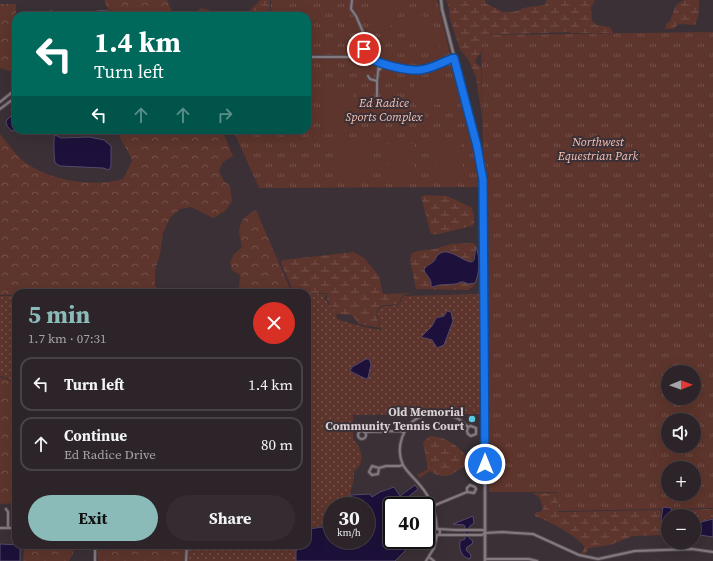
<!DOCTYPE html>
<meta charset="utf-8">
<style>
:root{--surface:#2c2428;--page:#342c30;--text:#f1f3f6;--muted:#a6a4a8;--line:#484145;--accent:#8bbbb9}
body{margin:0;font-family:"Source Serif 4",serif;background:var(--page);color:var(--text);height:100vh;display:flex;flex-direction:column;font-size:15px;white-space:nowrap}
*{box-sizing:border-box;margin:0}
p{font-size:13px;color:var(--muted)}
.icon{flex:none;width:22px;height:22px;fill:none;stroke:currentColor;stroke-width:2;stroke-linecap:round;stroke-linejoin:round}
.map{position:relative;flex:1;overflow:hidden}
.details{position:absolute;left:12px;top:289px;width:299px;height:260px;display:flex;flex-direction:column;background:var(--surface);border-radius:12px;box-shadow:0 4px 16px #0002,0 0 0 1px var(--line)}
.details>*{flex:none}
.hud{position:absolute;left:12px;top:12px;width:299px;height:122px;border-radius:12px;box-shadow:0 4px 16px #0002,0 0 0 1px var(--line);background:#00695c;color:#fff;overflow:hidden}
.needle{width:26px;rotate:89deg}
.fabs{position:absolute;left:661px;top:365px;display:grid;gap:8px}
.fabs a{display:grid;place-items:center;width:40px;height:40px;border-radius:50%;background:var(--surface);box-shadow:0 4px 16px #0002,0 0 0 1px var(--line);font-size:20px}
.speed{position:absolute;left:323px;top:497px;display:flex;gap:8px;font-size:20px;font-weight:700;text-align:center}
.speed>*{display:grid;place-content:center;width:52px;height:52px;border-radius:50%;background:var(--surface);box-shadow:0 4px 16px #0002,0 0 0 1px var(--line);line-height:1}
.speed small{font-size:10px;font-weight:400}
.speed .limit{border:2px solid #111;border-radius:6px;background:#fff;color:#111}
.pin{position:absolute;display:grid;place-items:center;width:34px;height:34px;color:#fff;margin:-17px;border:2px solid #fff;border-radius:50%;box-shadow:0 1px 4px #0007}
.me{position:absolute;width:44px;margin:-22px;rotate:0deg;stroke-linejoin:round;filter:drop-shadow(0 0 3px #0008)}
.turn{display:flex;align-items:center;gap:14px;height:84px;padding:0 16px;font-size:18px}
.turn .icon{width:52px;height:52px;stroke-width:2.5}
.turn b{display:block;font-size:28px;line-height:34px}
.lanes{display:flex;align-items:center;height:38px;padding:0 16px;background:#0003;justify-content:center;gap:20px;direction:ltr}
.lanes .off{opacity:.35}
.round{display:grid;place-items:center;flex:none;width:42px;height:42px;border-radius:21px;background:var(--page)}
.headline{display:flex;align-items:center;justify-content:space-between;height:68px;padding:0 16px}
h1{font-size:24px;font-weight:700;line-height:30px;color:var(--accent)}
.cta{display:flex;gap:8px;margin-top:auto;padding:8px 16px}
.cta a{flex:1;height:46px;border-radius:24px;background:var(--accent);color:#111;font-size:16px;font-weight:700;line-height:46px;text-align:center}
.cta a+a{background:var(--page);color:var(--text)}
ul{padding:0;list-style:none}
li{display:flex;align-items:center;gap:12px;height:54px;margin:0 8px 6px;padding:0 8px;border:2px solid var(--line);border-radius:12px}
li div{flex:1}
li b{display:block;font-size:15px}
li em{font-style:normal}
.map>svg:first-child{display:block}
</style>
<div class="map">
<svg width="713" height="561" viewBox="0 0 713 561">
<defs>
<pattern id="grass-dots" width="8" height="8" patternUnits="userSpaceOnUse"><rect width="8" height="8" fill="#5d352c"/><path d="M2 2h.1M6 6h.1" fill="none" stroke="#74514a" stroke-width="1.8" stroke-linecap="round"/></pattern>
<pattern id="forest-crowns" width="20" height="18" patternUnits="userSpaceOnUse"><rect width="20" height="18" fill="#5d352c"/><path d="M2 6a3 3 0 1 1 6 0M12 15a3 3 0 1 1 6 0" fill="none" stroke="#74514a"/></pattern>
<pattern id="wetland-marsh" width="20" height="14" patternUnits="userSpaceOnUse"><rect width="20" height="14" fill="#5d352c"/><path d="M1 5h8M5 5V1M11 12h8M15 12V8" fill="none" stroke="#74514a"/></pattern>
<pattern id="park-tufts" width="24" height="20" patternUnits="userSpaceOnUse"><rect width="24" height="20" fill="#5d352c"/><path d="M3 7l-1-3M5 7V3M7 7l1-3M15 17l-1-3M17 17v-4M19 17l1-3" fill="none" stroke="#74514a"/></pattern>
</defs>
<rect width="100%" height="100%" fill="#3a3036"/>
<g fill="url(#grass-dots)" fill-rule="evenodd">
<path d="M307 293 326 294 324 298 336 312 337 319 360 326 381 330 377 311 380 307 398 305 404 296 480 294 481 414 353 415V439C362 448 366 464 354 471V478L350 495V506H332V530H328L320 526 307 529ZM444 316 453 321 443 345 432 340 421 337 432 326 436 318ZM366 359 370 369 366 379 352 373V367Z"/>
<path d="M0 296H16V384L7 378 0 376Z"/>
<path d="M189 545H298L296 552V561H187Z"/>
</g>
<g fill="url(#forest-crowns)">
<path d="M105 0H167L174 16H116C110 11 105 8 105 0Z"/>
<path d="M0 4H16V70L9 71 0 68Z"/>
<path d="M119 130H222L233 156 223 162 219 171 224 181 230 186 232 202 224 212 213 218 191 207 180 209 170 218 163 233 160 254 155 271V286L164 293H182H16V295H0V134C7 142 13 151 20 158 44 180 92 188 123 179L132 161C129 150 118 140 119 130Z"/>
<path d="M256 210 292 293H234L239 287 240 275 232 270 230 262 234 254 242 247C241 241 239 236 239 231 240 221 247 214 256 210Z"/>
<path d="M0 377 7 379 16 385V503L0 504Z"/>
<path d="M30 545H75L73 553 69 561H23L24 551Z"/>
<path d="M97 545H186L184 561H98Z"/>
</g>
<g fill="url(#wetland-marsh)">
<path d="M260 0H270V16H187L188 14H194L201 8 209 10 213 13 221 11H249Z"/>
<path d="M446 0H485V3L503 12H513L528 7 545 5 546 0H595L591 8 592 21 596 25 610 27 613 33H570V32L481 35V53L477 57 475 62 481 67 482 117 476 77 468 59 460 50 449 16V8Z"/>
<path d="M684 0H699C699 9 699 17 695 25L679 24 673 29H665L666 24 670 21 676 5Z"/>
<path d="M425 195 447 196 471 207 474 214V224L472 226C465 228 458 229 451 231 444 232 439 236 431 234L421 197Z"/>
<path d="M473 243 475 244 476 247 472 262 462 259 456 255 437 256 433 262 426 267 425 272 431 279V283L435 287C443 283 452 286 461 282L470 284 475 283 474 286 468 290 416 289 410 260 412 253 418 251 435 249 451 244Z"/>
<path d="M354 252 365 259 379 276 383 294 413 293 403 295 398 304 380 306 376 311 380 328 358 324 357 321 351 315 337 314 327 299V293H294L281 263 282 260Z"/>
<path d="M430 436C445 436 458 446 467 457L474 458 475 461 474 464C455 465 453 485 430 471L420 478 417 475 428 469 423 442Z"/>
<path d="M533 493H557L559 512 661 510 660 520 663 523 668 524V535L633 536 610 545 589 548 584 555 580 554 583 551 585 547C573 533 552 523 535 516L536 512H540L543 509 540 498Z"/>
<path d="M713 509V518L700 522 699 526 694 528V516H674L672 510Z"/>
</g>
<g fill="url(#park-tufts)" fill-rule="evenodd">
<path d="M271 0H437L473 148 479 187 259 188 233 130H307V16H271Z"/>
<path d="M713 32V508L559 511 557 492H489L481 35ZM668 372H694V398H668ZM668 420H694V446H668ZM668 468H694V494H668Z"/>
</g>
<g fill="#5d352c">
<path d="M371 0C380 0 397 0 403 6L387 33C374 25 369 15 371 0Z"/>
<path d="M415 0H436V7L434 10 416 3Z"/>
<path d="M409 9H411L427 18 425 24 413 30 401 28Z"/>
<path d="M427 28H429L443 41C437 53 425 51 416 44Z"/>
<path d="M452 78 453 104 415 105 414 79Z"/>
<path d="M353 91 354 133 321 134 320 92Z"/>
<path d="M336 141H369L370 183H336Z"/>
<path d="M461 142 462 161 429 162 428 143Z"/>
<rect x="384" y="144" width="30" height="19"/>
<path d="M463 163V182L429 183V164Z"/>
<path d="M383 164H414L413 184 383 183Z"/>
</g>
<g fill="#1d113b" stroke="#554b69">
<path d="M16 111 17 130 12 131 7 126 6 121Z"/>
<path d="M55 135 61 138 89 137 104 140 111 146V166L109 170 103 168 60 166 55 163C54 156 53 140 55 135Z"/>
<path d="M476 247C480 257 480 273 475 283L468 284 464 282H461L456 284 439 285 432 287 431 286C432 277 425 276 424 269 427 265 431 264 434 261 436 259 436 257 437 256 447 244 462 262 472 262L474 260Z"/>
<path d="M447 311 451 312 453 321 444 345 437 348 432 340 421 337 432 326 436 318 444 316Z"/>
<path d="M366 359H369L371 364 368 378 366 379 350 371 352 367Z"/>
<path d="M415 485 418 489 402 502 404 506H392V540H410L406 550 395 561H296V552L298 545H307L308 529 323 527 328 530 332 531V540H366V506H351L352 502 351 495 370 494 372 497 380 492 394 487 400 496Z"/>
<path d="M663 507 671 508 673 516H668V524L664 523 661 520Z"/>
<path d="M473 516 474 523 469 527V538L473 541 472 544 467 547 466 550 471 555 470 559C461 557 459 549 460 541L465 539V527L464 525 453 524Z"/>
<path d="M713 519V537L694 534V529L700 526 701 522Z"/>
<path d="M0 544 20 545V561H0Z"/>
</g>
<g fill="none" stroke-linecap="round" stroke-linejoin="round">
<defs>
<g id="minor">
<path d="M352 0 351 9 356 16 363 32 364 49 368 57 379 63 418 70 455 63"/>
<path d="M51 12V16"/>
<path d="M98 12H107L113 16"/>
<path d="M307 57H368"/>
<path d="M379 63 377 81V99L380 101H382"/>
<path d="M434 66 454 58"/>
<path d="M379 70 384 65H387"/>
<path d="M368 76 370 79 377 81"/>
<path d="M0 102 16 89"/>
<path d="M0 109 16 97"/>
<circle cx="362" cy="435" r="4"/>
<path d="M364 432 399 431 404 432"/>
<path d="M379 468 378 474 372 475 369 472 372 466 379 468 386 466H399L403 465"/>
<path d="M433 506 467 492 474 493 476 489 475 487 470 485 467 488V492"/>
<path d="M6 509 8 512V528"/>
<path d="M0 528H16"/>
<circle cx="437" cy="532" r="3"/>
<path d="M437 529C436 512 430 496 419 484 414 478 407 472 403 465 395 448 403 424 420 417 426 415 432 415 438 415 453 415 457 416 468 427L467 431 468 434 471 436 476 434V428L471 426 468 427"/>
<path d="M439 529 456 530H483L485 532"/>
<path d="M439 535H482L485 533 502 532 533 534 579 555 598 559 635 551 692 549 713 552"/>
<path d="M95 545V561"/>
<path d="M429 557 434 561"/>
<path d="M485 559H529L537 561"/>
<path d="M186 561 187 545"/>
<path d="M426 561 434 548 437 535"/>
</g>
<path id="tertiary" d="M441 0 442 9 477 146 483 180 485 409V561"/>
</defs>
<use href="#minor" stroke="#544c50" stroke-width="4"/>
<use href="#tertiary" stroke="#544c50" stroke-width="4.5"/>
<use href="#minor" stroke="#857980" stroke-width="2"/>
<use href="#tertiary" stroke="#857980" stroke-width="2.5"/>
</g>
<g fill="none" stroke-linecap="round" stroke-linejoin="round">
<defs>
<path id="route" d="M364 49C365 51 367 55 369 57 377 64 408 71 419 70 432 69 442 62 454 58L477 146 483 180 485 464"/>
</defs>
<use href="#route" stroke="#114b97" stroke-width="10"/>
<use href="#route" stroke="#1a73e8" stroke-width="7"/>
</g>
<circle fill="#58c9e3" stroke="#3a3036" stroke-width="1.5" cx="472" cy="419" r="4"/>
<g text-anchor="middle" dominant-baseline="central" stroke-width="4" stroke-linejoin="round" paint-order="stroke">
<g font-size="12" font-style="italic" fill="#f8c2b5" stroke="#3a3036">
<text x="384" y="103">Ed Radice<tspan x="384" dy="14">Sports Complex</tspan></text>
<text x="598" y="142">Northwest<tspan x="598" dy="14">Equestrian Park</tspan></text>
</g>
<g font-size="12" font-weight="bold" fill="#d8d1d4" stroke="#3a3036" text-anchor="end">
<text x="464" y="412">Old Memorial<tspan x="464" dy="14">Community Tennis Court</tspan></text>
</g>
</g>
</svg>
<div class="fabs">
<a><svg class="needle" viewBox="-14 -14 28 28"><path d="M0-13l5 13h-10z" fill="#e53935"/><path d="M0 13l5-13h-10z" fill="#a6a4a8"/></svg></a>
<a><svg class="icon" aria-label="sound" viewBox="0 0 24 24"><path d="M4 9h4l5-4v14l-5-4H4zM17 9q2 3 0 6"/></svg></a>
<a>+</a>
<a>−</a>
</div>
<div class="speed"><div>30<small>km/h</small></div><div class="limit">40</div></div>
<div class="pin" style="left:364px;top:49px;background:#d93025"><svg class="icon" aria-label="arrive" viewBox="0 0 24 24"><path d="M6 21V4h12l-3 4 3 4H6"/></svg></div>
<svg class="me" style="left:485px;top:464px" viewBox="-20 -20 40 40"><circle r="17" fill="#1a73e8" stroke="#fff" stroke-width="3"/><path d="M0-11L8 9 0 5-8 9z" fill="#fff"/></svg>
<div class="hud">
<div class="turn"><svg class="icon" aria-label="left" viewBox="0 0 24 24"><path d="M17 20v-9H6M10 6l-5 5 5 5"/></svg><div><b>1.4 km</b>Turn left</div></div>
<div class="lanes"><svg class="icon" aria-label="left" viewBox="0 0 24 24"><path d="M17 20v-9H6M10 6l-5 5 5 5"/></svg><svg class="icon off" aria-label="ahead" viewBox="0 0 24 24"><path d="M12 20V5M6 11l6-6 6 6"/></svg><svg class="icon off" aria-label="ahead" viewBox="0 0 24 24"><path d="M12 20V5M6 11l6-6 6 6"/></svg><svg class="icon off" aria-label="right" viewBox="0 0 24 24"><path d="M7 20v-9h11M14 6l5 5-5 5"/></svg></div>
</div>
<section class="details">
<div class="headline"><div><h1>5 min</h1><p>1.7 km · 07:31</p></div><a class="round" style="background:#d93025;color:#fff"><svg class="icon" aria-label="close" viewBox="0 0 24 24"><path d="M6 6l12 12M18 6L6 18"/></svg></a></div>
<ul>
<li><svg class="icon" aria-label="left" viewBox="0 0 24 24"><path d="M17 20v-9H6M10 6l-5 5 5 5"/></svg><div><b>Turn left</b></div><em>1.4 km</em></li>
<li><svg class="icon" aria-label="ahead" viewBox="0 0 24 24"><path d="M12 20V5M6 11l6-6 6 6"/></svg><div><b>Continue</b><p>Ed Radice Drive</p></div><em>80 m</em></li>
</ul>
<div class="cta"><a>Exit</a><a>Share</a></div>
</section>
</div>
